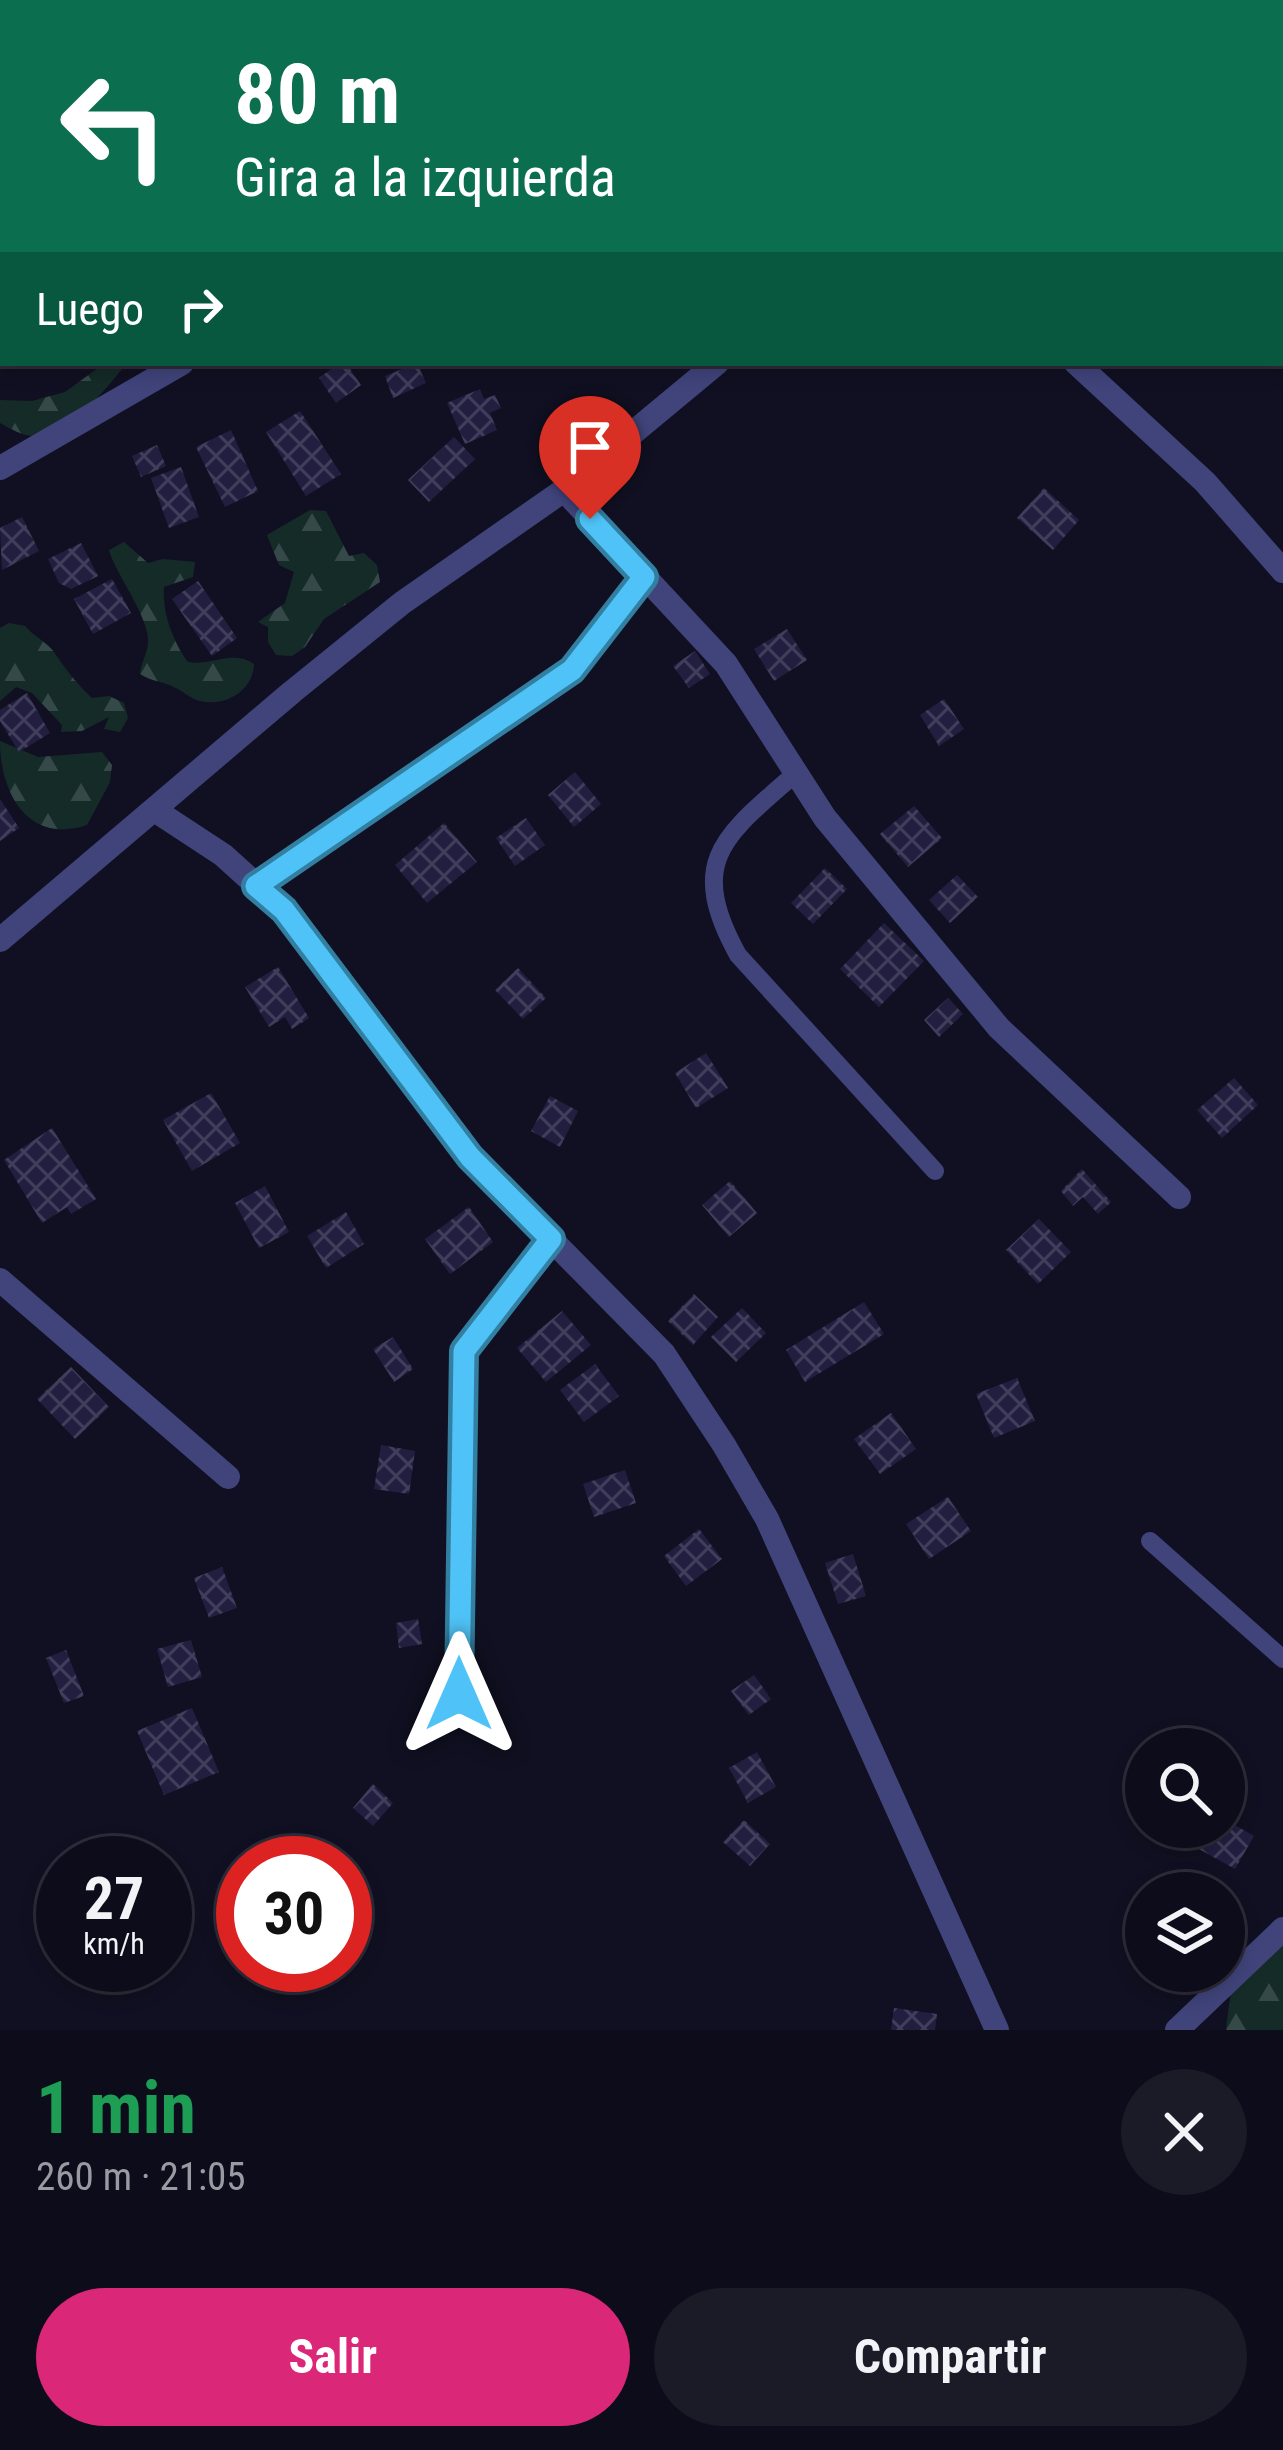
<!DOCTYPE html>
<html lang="es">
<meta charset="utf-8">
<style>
:root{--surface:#0d0c1a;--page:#1b1a27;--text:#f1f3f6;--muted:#9a9ba2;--line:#2d2c39;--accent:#db2777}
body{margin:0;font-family:"Roboto Condensed",sans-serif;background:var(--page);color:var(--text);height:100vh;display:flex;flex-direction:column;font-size:45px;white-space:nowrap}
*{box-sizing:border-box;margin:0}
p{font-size:39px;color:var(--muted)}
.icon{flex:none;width:66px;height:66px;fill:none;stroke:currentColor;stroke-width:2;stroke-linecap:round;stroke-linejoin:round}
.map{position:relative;height:2030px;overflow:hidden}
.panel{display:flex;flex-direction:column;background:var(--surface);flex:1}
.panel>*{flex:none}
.banner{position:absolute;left:0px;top:0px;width:1284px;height:366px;box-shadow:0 6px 18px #0003,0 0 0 3px var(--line);background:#0b6e4f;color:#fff;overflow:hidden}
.buttons{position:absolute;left:1125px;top:1728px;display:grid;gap:24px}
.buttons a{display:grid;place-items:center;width:120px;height:120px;border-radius:50%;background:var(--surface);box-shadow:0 6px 18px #0003,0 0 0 3px var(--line);font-size:60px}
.speed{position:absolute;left:36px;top:1836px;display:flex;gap:24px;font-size:60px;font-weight:700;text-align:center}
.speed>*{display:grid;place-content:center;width:156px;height:156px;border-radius:50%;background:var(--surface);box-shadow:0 6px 18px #0003,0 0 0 3px var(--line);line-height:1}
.speed small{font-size:30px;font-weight:400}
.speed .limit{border:18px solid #d22;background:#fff;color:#111}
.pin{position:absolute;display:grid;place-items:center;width:102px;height:102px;color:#fff;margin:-123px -51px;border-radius:50% 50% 50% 0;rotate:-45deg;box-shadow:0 0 12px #0007}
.pin .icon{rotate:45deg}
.me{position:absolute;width:132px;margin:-66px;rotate:0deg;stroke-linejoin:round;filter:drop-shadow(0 0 9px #0008)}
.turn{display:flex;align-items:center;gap:42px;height:252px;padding:0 36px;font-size:54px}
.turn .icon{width:156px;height:156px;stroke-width:2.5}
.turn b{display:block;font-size:84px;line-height:102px}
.then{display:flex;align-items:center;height:114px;padding:0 36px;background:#0003;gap:24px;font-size:45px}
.round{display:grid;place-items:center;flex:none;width:126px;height:126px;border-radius:63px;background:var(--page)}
.head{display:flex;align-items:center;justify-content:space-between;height:204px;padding:0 36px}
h1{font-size:72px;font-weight:700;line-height:90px;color:#1e9e55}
.button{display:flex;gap:24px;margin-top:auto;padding:24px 36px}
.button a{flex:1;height:138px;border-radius:72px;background:var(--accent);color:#fff;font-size:48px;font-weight:700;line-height:138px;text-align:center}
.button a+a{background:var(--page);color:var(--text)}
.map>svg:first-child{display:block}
</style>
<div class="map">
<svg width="1283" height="2030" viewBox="0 0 1283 2030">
<defs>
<pattern id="forest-firs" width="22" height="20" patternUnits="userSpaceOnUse" patternTransform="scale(3)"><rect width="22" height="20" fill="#142b28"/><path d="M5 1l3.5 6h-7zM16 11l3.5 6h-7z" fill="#354948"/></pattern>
<pattern id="building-cross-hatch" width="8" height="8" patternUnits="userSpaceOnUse" patternTransform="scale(3)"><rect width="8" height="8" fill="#221e40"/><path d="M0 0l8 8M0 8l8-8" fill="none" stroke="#413e5c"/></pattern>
</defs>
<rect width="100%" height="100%" fill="#111022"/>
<g fill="url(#forest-firs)">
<path d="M105 363H127C106 388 72 434 37 436 24 437 11 429 0 423V400L32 401 65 392Z"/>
<path d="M310 510 326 511 349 556 364 553 377 565 380 582 324 619 305 647 292 656 276 655 268 642V627L258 622 285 603 294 572 279 565 267 535Z"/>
<path d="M124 542 148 563 163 559 195 562 193 577 164 587C162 613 173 642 188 662 213 666 232 649 254 664 253 690 227 707 200 701 191 699 183 691 174 687 162 681 152 682 140 674 141 663 147 654 148 644 151 619 116 575 109 550Z"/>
<path d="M9 623 25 626C33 636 47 642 54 652 66 670 76 683 92 698L109 696 124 703 128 718 120 732 104 729 109 717 82 731 61 732 62 725 32 693 16 687 0 701V628Z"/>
<path d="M0 741 38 757 102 752 112 765 110 782 87 825C28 845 0 793 0 741Z"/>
<path d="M1283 1926V2030H1226C1231 1985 1236 1942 1283 1926Z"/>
</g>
<g fill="url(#building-cross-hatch)">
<path d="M339 363H346L361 385 336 403 319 378Z"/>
<path d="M417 363 426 383 393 398 385 376Z"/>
<path d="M480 389 484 399 495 395 501 408 490 413 497 430 465 444 447 403Z"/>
<path d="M300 411 341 474 306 496 266 432Z"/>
<path d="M231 430 258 491 225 507 196 447Z"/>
<path d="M454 437 475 459 429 502 408 480Z"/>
<path d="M157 445 166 466 141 477 132 456Z"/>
<path d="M181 467 199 517 169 528 151 478Z"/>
<path d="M1044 488 1079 520 1053 550 1017 518Z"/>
<path d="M22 517 39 551 2 570 0 528Z"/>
<path d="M81 543 98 576 71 589 59 583 48 559Z"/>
<path d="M112 579 131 613 93 634 74 599Z"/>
<path d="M198 581 237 638 212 656 172 599Z"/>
<path d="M787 629 807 660 774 681 754 649Z"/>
<path d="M695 651 710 674 689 688 673 666Z"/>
<path d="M27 693 50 733 19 752 0 721V710Z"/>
<path d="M944 699 964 729 939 746 920 715Z"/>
<path d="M575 772 601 804 574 827 548 795Z"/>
<path d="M0 799 19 828 0 841Z"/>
<path d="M914 806 942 838 908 867 880 834Z"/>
<path d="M526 818 545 845 515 866 496 838Z"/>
<path d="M444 823 477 862 427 903 395 865Z"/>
<path d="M825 868 847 889 813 924 791 903Z"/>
<path d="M957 875 978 897 950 923 929 900Z"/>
<path d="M884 923 924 961 879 1007 840 969Z"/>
<path d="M278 967 309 1018 292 1029 285 1017 269 1027 245 987Z"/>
<path d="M518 968 546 998 523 1019 495 990Z"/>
<path d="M948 998 963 1014 939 1037 924 1020Z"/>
<path d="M706 1053 728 1088 696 1108 675 1073Z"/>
<path d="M1234 1078 1258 1105 1222 1138 1197 1110Z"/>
<path d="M211 1093 240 1143 192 1171 163 1120Z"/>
<path d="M550 1096 578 1111 560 1147 531 1131Z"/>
<path d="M52 1128 96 1199 71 1214 67 1207 42 1223 4 1160Z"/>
<path d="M1082 1169 1111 1202 1098 1214 1083 1197 1073 1206 1061 1191Z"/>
<path d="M730 1181 757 1213 729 1237 702 1205Z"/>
<path d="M265 1186 289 1232 259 1248 235 1203Z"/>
<path d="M469 1207 493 1242 450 1274 425 1239Z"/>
<path d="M346 1212 364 1244 326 1268 307 1236Z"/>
<path d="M1039 1219 1071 1252 1038 1284 1006 1250Z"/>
<path d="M694 1294 718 1317 693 1345 668 1321Z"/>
<path d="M864 1302 884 1334 805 1382 786 1350Z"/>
<path d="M742 1308 766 1333 736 1362 711 1337Z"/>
<path d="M562 1311 591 1345 546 1382 517 1348Z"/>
<path d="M393 1337 413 1369 394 1382 373 1349Z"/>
<path d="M595 1364 619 1396 584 1422 560 1390Z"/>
<path d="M71 1367 109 1407 75 1439 37 1399Z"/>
<path d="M1017 1378 1035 1421 994 1438 976 1394Z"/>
<path d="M891 1413 916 1449 880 1474 854 1439Z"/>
<path d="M381 1445 415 1451 409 1494 374 1489Z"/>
<path d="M625 1470 636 1503 594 1517 583 1484Z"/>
<path d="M948 1497 971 1531 929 1559 906 1524Z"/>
<path d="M699 1529 722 1559 686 1586 664 1556Z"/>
<path d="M853 1554 866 1596 838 1604 825 1563Z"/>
<path d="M222 1567 237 1608 209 1618 194 1578Z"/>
<path d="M418 1619 422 1644 399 1648 396 1623Z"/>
<path d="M191 1640 202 1677 168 1687 157 1649Z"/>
<path d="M66 1650 84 1696 64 1703 46 1658Z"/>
<path d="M754 1675 771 1699 749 1715 731 1691Z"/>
<path d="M192 1708 219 1772 164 1795 137 1731Z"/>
<path d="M757 1752 776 1787 748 1803 729 1768Z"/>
<path d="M373 1784 393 1803 373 1826 353 1808Z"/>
<path d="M1224 1819 1254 1836 1235 1869 1188 1843 1196 1827H1224Z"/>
<path d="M744 1820 770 1844 750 1866 723 1842Z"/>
<path d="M345 1902 373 1926 345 1959Z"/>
<path d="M894 2008 937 2014 935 2030H891Z"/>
</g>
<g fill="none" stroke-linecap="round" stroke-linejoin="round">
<g stroke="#40447b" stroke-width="18">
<path d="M796 773C726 835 685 859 738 955L935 1171"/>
<path d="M1150 1541 1283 1659"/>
</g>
<g stroke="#40447b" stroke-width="24">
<path d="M956 0 962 3"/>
<path d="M757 3 761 0"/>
<path d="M1090 3 1093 0"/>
<path d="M0 18 3 23"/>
<path d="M1076 363 1205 482 1283 571"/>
<path d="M0 468 182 363"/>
<path d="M564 490 726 664 825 818 999 1028 1179 1197"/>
<path d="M156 811 223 855 284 910 470 1157 664 1354 724 1445 767 1519 997 2030"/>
<path d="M257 886 572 670 644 577"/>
<path d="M0 940 292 692 402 603 564 490 717 363"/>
<path d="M0 1280 228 1477"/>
<path d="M459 1694 463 1351 551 1239"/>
<path d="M1177 2030 1283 1929"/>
</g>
</g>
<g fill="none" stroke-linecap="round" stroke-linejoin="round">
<defs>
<path id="route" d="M459 1694 464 1351 551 1239 470 1157 284 910 256 886 572 670 644 577 590 519"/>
</defs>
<use href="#route" stroke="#337fa1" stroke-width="30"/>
<use href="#route" stroke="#4fc3f7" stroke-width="21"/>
</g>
</svg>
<div class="buttons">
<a><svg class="icon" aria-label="search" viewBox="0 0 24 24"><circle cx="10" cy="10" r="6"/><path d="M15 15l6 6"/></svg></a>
<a><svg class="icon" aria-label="layers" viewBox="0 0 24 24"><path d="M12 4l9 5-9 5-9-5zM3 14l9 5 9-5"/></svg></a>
</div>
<div class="speed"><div>27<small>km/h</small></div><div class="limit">30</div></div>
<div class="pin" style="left:590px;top:519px;background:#d93025"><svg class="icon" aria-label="arrive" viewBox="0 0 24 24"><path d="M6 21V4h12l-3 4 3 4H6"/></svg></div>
<svg class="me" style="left:459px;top:1694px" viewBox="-20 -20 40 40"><path d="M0-17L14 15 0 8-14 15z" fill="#4fc3f7" stroke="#fff" stroke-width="4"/></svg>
<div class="banner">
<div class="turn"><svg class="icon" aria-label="left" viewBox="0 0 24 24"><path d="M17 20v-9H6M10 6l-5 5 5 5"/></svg><div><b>80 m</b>Gira a la izquierda</div></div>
<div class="then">Luego<svg class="icon" aria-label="right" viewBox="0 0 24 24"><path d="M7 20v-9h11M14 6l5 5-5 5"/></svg></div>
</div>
</div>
<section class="panel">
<div class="head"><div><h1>1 min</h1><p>260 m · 21:05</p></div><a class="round"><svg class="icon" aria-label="close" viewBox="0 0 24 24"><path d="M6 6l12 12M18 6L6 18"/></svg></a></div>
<div class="button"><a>Salir</a><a>Compartir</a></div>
</section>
